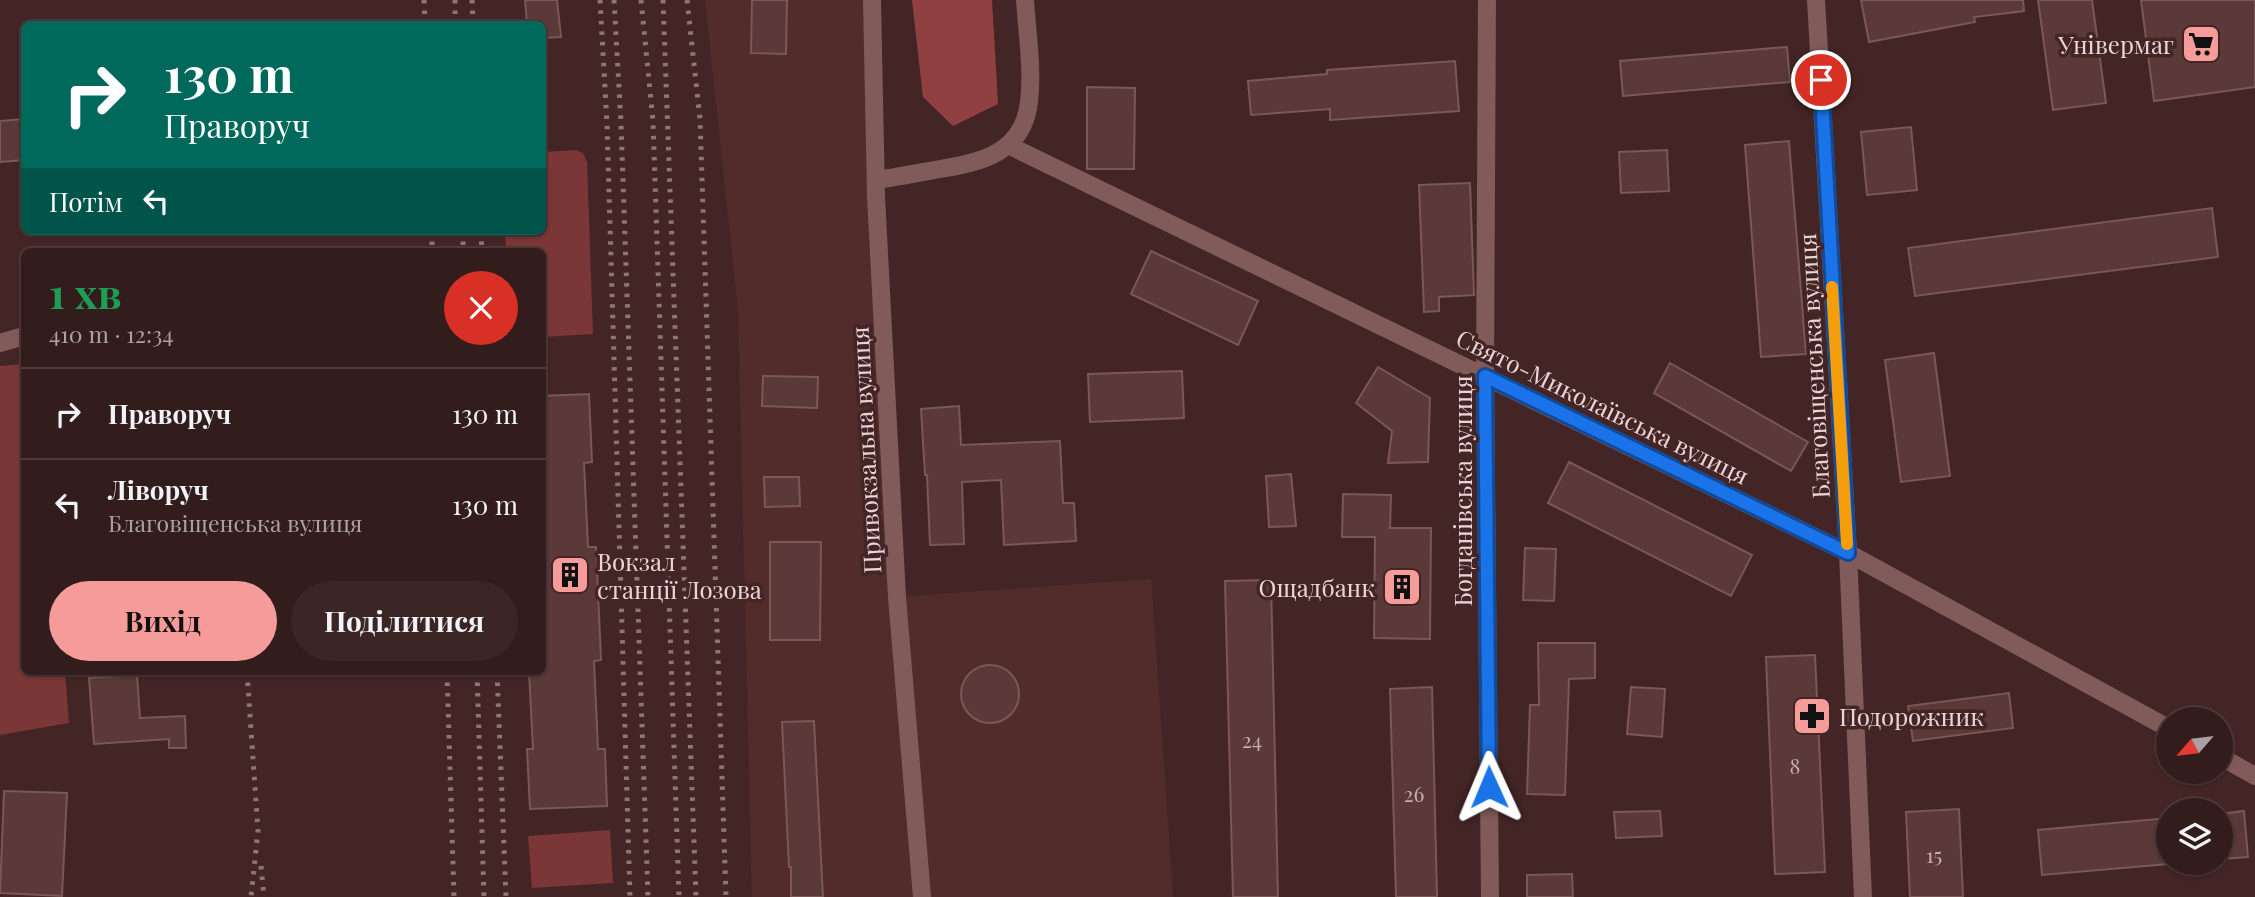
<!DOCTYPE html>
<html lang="uk">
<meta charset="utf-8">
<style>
:root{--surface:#331c1c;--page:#3b2525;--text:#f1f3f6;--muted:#a9a1a3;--line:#4e3a3b;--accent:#f59b99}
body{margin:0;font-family:"Playfair Display",serif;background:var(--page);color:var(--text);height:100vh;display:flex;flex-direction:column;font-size:26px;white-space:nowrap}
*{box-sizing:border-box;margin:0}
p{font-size:23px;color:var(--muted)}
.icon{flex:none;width:38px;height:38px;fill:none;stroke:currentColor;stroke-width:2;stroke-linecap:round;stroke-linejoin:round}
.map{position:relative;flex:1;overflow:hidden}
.drawer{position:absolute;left:21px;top:248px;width:525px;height:427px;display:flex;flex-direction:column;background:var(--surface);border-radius:10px;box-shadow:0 2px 5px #0004,0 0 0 2px var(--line)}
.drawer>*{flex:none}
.banner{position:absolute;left:21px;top:21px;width:525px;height:214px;border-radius:10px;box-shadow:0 2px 5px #0004,0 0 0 2px var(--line);background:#00695c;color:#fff;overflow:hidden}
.needle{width:46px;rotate:242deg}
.buttons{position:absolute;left:2156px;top:707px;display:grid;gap:14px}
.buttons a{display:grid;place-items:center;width:77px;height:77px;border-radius:50%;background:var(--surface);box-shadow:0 2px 5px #0004,0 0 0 2px var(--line);font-size:35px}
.pin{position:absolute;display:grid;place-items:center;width:60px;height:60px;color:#fff;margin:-30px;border:4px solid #fff;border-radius:50%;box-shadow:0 2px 7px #0007}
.me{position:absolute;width:77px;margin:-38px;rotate:359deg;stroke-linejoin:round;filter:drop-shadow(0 0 5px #0008)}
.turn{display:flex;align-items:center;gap:24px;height:147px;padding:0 28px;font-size:32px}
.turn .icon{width:91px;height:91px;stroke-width:2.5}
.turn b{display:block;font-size:49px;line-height:60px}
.then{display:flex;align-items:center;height:66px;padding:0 28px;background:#0003;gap:14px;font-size:26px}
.round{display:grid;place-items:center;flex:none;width:74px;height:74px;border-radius:37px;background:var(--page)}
.headline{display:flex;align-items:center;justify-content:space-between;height:119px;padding:0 28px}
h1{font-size:42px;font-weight:700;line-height:52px;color:#1e9e55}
.primary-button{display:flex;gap:14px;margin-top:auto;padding:14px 28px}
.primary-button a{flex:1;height:80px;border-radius:42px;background:var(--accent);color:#111;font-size:28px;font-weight:700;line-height:80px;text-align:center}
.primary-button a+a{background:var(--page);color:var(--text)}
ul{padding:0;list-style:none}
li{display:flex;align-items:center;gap:21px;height:91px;padding:0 28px;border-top:2px solid var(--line)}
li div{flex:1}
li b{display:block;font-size:26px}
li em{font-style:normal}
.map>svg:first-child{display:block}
</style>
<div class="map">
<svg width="2255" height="897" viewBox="0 0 2255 897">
<rect width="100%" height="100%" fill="#442525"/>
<path fill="#522c2b" d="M705 0H872L898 597 1151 579 1173 897H752L738 309Z"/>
<g fill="#7b3637">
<path d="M576 150 583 153 587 162 593 334 543 337 542 252H506L505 231H542L543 152Z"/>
<path d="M24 364V672H65L69 723 0 735V366Z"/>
<path d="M610 830 613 883 532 888 528 836Z"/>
</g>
<path fill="#914041" d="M912 0H992L998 104 953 126 923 97Z"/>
<g fill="#5a3938" stroke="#7b5756" stroke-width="2">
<path d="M525 0H557L561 37 542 38V24H527Z"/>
<path d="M752 0H787L786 54 751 53Z"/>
<path d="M1861 0H2023L2024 11 1974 17 1975 22 1869 42Z"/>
<path d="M2038 0H2092L2106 103 2053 110Z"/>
<path d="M2141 0H2255V87L2154 101Z"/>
<path d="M1787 47 1790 82 1623 96 1620 61Z"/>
<path d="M1455 61 1459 111 1330 120V109L1251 115 1248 81 1327 74V70Z"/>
<path d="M1087 87 1135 88 1134 169H1087Z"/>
<path d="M24 119V160L0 162V121Z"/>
<path d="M1911 127 1917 190 1867 195 1861 132Z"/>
<path d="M1789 141 1806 354 1761 357 1745 145Z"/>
<path d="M1667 150 1669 191 1621 193 1619 152Z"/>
<path d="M1470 183 1474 295 1439 297V311L1424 312 1419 185Z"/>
<path d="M2212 208 2218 257 1915 296 1908 248Z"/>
<path d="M1151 251 1258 301 1238 345 1131 294Z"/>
<path d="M1934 353 1950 476 1901 482 1885 360Z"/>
<path d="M1670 363 1808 442 1791 471 1654 393Z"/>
<path d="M1378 367 1430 398 1428 462 1388 463 1392 431 1356 403Z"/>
<path d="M1182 371 1184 418 1090 422 1088 374Z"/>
<path d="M763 376 818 377 817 408 762 406Z"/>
<path d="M589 394 592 462 584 463 588 547H596L601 660 594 661 598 749H605L607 806 530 809 527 749H533L529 672H542V396Z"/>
<path d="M959 406 961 445 1060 441 1063 503H1074L1076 541 1004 545 1001 480 962 482 964 544 930 545 927 475H925L921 409Z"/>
<path d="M1569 462 1752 555 1731 596 1548 503Z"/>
<path d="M1291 474 1296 526 1269 527 1266 476Z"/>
<path d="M764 477H799L800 506 765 507Z"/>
<path d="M1343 494 1391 495 1390 528H1431L1430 639 1374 638 1375 537H1342Z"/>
<path d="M770 542H821L820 640H770Z"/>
<path d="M1525 548 1556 549 1554 601 1523 600Z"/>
<path d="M1271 580 1278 897H1233L1225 581Z"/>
<path d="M1538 643H1595V678L1569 679 1565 795 1527 794 1530 705H1539Z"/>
<path d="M1815 655 1825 872 1775 874 1766 657Z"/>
<circle cx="990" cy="694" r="29"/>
<path d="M137 675 140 718 185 716 186 748H169V739L94 744 89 678Z"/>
<path d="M1432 687 1437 897H1396L1390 689Z"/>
<path d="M1631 687 1665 689 1662 737 1627 734Z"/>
<path d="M2009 693 2013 728 1913 741 1908 706Z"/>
<path d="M814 721 823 897H791V867H789L782 722Z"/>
<path d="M4 791 67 793 62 896 0 893Z"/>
<path d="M1959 809 1963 897H1910L1906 812Z"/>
<path d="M1660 811 1662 836 1616 838 1614 812Z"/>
<path d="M2244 811 2248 857 2221 859V814Z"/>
<path d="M2168 818V864L2042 875 2038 830Z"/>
<path d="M1572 874 1573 897H1527V875Z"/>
</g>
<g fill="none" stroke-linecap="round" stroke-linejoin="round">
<g stroke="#805b59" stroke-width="18">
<path d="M872 0 876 196 897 597 922 897"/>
<path d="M1487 0 1485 376 1490 897"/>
<path d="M1816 0 1848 553 1863 897"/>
<path d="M1008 145 1848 553 2168 728"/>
<path d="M876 180C897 177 918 173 940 169 982 162 1023 153 1029 102 1033 69 1027 33 1025 0"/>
<path d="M0 343 24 336"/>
<path d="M2221 757 2255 776"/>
</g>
<g stroke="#8f7474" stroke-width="5" stroke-dasharray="3.5 7" stroke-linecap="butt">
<path d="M424 0 425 24"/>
<path d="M455 0V24"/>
<path d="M472 0 473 24"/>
<path d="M600 0 607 124 630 897"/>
<path d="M614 0 621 123 648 897"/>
<path d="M641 0 653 121 679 897"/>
<path d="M663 0 696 897"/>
<path d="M687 0 700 119 726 897"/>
<path d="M432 231V252"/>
<path d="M463 231V252"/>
<path d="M481 231 482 252"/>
<path d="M247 672 258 831 251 897"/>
<path d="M447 672 454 897"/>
<path d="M477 672 484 897"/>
<path d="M497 672 506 897"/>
<path d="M261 866 264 897"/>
</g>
</g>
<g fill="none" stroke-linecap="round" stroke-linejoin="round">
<defs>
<path id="route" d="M1489 787 1485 376 1848 553 1821 80"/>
</defs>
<use href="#route" stroke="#114b97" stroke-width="18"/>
<use href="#route" stroke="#1a73e8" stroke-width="12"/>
<path stroke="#f59e0b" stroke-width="12" d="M1832 287 1847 544"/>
</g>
<defs>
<symbol id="supermarket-square" viewBox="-11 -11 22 22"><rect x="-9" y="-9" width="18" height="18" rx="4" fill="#f59b99" stroke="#442525"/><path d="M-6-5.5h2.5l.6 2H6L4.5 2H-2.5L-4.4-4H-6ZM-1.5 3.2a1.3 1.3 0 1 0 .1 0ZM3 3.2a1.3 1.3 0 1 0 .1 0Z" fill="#111"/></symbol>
<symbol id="building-square" viewBox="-11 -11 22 22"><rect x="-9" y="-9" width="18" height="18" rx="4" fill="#f59b99" stroke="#442525"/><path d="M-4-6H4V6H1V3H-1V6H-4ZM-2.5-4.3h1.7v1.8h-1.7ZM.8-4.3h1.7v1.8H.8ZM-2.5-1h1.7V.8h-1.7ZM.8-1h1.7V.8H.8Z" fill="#111"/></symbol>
<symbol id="pharmacy-square" viewBox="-11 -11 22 22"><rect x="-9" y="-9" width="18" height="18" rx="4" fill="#f59b99" stroke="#442525"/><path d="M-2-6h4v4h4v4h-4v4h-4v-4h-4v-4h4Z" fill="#111"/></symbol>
</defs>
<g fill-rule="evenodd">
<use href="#supermarket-square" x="2179" y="22" width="44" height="44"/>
<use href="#building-square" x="548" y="553" width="44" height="44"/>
<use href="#building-square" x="1380" y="565" width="44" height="44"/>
<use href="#pharmacy-square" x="1790" y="694" width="44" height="44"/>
</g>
<g text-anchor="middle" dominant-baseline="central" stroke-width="7" stroke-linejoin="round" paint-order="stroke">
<g font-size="21" fill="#c7aead">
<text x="1252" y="739">24</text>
<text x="1795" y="765">8</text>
<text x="1414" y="793">26</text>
<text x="1934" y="854">15</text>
</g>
<g font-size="24" fill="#ebd5d4" stroke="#442525" text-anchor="end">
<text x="2174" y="44">Універмаг</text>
<text x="597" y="561" text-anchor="start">Вокзал<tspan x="597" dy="28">станції Лозова</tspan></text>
<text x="1375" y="587">Ощадбанк</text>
<text x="1839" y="716" text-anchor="start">Подорожник</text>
</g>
<g font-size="24" fill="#ebd5d4" stroke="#442525">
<text transform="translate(1813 366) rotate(-93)">Благовіщенська вулиця</text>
<text transform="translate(1603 406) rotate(26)">Свято-Миколаївська вулиця</text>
<text transform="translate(865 450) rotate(-93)">Привокзальна вулиця</text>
<text transform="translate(1462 491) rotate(-90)">Богданівська вулиця</text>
</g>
</g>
</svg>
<div class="buttons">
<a><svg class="needle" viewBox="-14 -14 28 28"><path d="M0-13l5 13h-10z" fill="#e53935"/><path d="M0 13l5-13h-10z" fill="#a9a1a3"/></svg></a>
<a><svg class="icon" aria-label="layers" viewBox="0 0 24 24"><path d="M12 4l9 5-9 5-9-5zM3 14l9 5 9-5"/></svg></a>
</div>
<div class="pin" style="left:1821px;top:80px;background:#d93025"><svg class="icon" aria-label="arrive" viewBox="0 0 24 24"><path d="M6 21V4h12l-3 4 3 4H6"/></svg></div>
<svg class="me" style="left:1489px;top:787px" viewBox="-20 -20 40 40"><path d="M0-17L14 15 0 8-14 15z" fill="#1a73e8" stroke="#fff" stroke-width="4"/></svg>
<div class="banner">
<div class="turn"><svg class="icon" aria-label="right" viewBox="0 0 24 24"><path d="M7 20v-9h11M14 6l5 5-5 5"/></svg><div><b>130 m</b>Праворуч</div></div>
<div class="then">Потім<svg class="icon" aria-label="left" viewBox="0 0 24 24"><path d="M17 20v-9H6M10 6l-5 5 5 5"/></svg></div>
</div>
<section class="drawer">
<div class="headline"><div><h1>1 хв</h1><p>410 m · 12:34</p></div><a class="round" style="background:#d93025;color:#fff"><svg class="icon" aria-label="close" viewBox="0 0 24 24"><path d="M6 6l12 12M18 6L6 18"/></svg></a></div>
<ul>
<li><svg class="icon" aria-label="right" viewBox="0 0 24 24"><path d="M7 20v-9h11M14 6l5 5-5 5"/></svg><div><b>Праворуч</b></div><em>130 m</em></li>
<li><svg class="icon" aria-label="left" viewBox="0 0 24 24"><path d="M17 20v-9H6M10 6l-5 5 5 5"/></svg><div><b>Ліворуч</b><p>Благовіщенська вулиця</p></div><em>130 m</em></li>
</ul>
<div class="primary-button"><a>Вихід</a><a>Поділитися</a></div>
</section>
</div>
